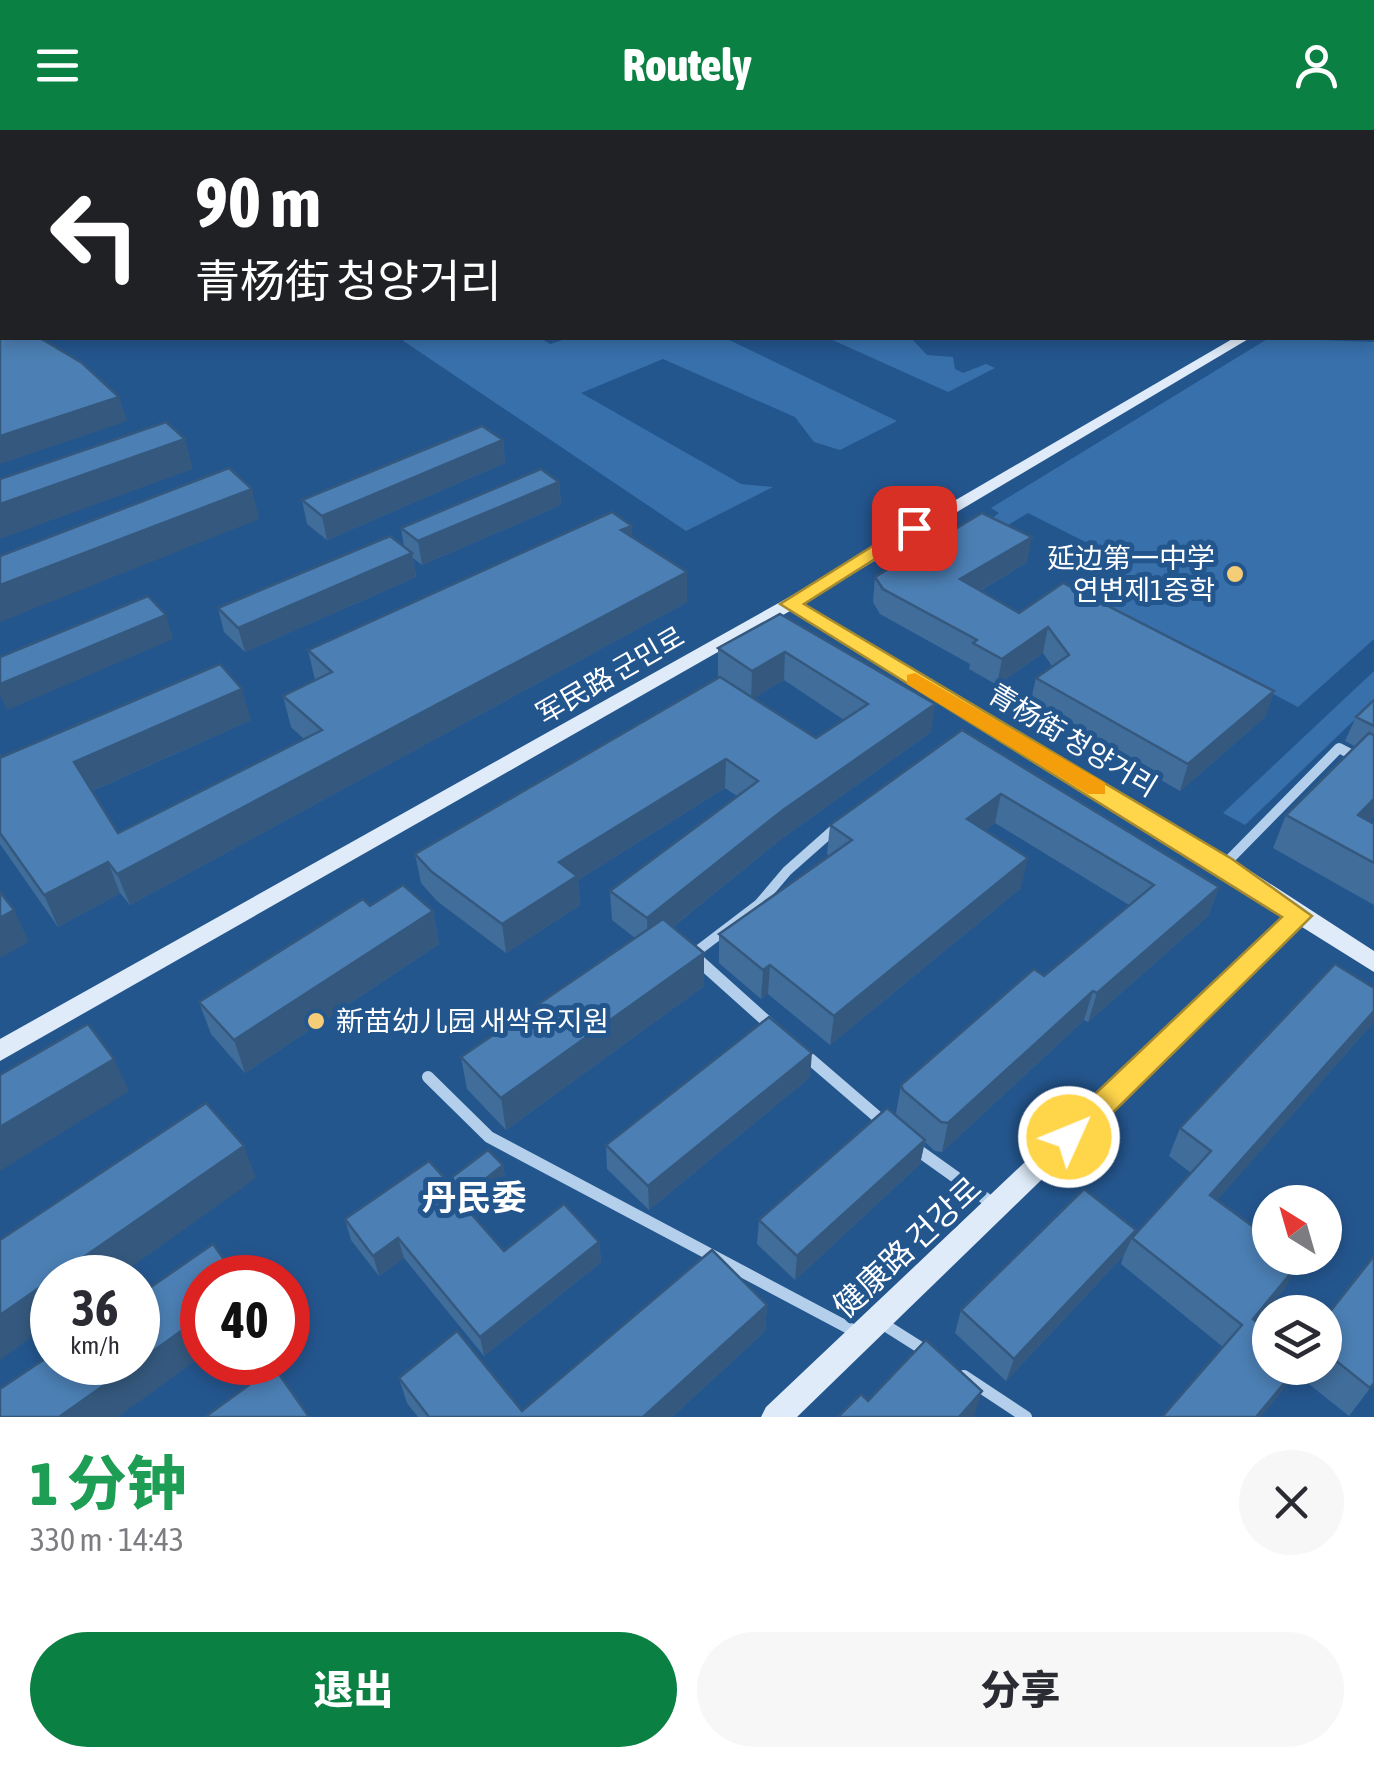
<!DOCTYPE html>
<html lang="zh">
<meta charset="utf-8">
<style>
:root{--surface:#fff;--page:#f7f7f7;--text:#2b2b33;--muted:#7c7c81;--accent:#0b8043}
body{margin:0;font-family:"Asap Condensed","Noto Sans SC","Noto Sans KR",sans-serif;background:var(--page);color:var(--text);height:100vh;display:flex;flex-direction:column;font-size:38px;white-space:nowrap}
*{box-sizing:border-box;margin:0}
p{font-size:32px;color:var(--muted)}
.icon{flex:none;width:55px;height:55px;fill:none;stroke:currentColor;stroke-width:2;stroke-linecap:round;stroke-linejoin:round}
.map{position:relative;height:1287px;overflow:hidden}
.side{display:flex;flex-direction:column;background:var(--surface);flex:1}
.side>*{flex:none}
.guide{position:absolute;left:0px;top:0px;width:1375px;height:210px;box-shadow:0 5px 15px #0003;background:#202124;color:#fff;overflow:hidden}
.needle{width:65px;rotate:323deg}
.fabs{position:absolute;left:1252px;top:1055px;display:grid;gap:20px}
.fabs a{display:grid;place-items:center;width:90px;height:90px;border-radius:50%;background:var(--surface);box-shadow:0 5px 15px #0003;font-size:50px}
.speed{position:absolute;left:30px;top:1125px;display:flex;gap:20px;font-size:50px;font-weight:700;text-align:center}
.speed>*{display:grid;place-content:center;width:130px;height:130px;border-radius:50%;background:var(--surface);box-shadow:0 5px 15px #0003;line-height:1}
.speed small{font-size:25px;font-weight:400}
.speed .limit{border:15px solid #d22;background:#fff;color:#111}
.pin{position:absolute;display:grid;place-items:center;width:85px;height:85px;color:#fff;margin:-42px;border-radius:20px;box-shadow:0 5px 15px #0006}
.me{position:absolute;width:110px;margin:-55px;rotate:46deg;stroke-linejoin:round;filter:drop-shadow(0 0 8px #0008)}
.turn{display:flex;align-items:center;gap:35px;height:210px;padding:0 30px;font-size:45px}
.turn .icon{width:130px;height:130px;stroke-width:2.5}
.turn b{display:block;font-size:70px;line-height:85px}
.round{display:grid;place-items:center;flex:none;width:105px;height:105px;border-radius:52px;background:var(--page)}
.summary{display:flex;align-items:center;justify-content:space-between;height:170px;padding:0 30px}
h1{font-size:60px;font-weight:800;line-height:75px;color:#1e9e55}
.primary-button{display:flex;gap:20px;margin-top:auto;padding:20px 30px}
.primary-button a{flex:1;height:115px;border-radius:60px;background:var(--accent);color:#fff;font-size:40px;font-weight:800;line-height:115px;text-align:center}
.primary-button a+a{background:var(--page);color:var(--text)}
header{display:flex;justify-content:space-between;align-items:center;height:130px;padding:0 30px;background:var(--accent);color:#fff;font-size:45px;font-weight:800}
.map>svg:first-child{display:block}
</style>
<header><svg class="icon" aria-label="menu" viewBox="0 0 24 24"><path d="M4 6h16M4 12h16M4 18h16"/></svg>Routely<svg class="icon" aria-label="person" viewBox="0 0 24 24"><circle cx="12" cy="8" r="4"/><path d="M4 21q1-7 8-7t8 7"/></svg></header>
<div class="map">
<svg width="1374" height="1287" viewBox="0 0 1374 1287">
<rect width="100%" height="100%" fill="#24568e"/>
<g fill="#3870ab">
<path d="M399 208H540L550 214 569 208H725L897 291 840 320 814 312 795 287 663 229 581 263 741 354 773 357 686 401Z"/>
<path d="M828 208H911L927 225 953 227 955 239 963 243 986 234 995 238 948 262Z"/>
<path d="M1269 208 1374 212V509L1298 577 1074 459 1117 428 1028 383 987 408 976 401 999 383 991 378Z"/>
<path d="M1374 541V571L1245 695 1223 683Z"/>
</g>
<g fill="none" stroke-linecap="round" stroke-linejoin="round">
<g stroke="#b3cfeb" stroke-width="10">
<path d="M1224 735 1339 618 1374 636"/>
<path d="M699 831 692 825 759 774 787 741 839 695"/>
</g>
<g stroke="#b3cfeb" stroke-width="12">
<path d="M696 828 774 898"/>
<path d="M802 922 888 996"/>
<path d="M428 947 489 1007 860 1204"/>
<path d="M912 1016 996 1076"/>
<path d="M880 1192 929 1223"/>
<path d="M964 1246 1026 1287"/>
</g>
<g fill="#dfebf9" fill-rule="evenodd">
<path d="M1039 0H1056L1057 2H1042Z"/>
<path d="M1076 0H1093L1094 2H1079Z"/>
<rect x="1372" y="90" width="2" height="8"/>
<rect x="1372" y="129" width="2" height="8"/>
<path d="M1234 208H1250L802 474 1232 729 1374 821V842L1302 797 797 1287H761L766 1277 1285 786 1216 741 790 481 0 931V909L784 470Z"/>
</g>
</g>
<g fill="#416d9b" fill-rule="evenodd">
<path d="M679 0H952L945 2H686Z"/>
<path d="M1116 0H1177L1171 2H1125Z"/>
<path d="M1374 0V80L1372 79V2Z"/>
<path d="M503 310 505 333 327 410 307 394 302 370Z"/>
<path d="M559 352 561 375 422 435 413 428 416 447 245 522 224 502 218 478 404 417 401 398Z"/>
<path d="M632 396V407L687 472 130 775 120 763 58 797 0 714V625L2 627 251 590 92 661 118 703 304 609 291 597 283 566 315 550 308 520Z"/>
<path d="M1027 432 980 461 1019 483 1274 561 1265 587 1180 661 1030 574 1036 548 1052 536 1043 523 997 555 969 539 970 534 880 484 873 472 875 447Z"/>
<path d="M780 484 931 602 781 709 673 797 704 823V856L506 1000 467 959 461 927 635 808 612 790 610 761 737 666 725 658 578 750 580 775 506 823 437 771 421 753 415 724 719 547 718 546V518ZM784 550 844 590 816 608 753 568Z"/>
<path d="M1374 570V686L1369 691 1374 694V775L1273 718 1286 685 1356 617 1345 611 1356 587Z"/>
<path d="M962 600 1219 757 1208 786 1088 892 1084 890 942 1022 935 1021 925 1012 920 1034 795 1150 757 1114 759 1090 897 986 896 983 901 955 1044 846 1129 775 995 693 985 700 1021 758 830 915 768 864 761 869 719 833V804L830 726 827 724 830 695Z"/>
<path d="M370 776 433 781 439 814 245 943 211 904 199 872Z"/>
<path d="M1372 894 1217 1070 1285 1158 1257 1192 1270 1238H1325V1188L1374 1253 1349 1286 1295 1243 1287 1255 1223 1217 1121 1134 1124 1125 1006 1251 955 1203 961 1180 1136 1100 1133 1106 1191 1043 1169 1026 1180 998Z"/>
<path d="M810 947 649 1080 607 1039 606 1015Z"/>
<path d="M503 1035 506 1056 471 1084 504 1121 599 1112 601 1132 484 1226 404 1128 379 1146 351 1110 345 1089 447 1051Z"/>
<path d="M767 1175 765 1201 672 1287H418L407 1273 399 1248 522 1281Z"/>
</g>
<g fill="#35597e">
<rect x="740" y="0" width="30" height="2"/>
<path d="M889 0H952L945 2H882Z"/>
<path d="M1154 0H1177L1171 2H1154Z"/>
<path d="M1355 0H1374V14H1372V2H1348Z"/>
<path d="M119 267 127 291 0 334V306Z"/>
<path d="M185 309 193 339 0 409V374Z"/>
<path d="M503 310 505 333 327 410 322 386Z"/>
<path d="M559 352 561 375 422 435 418 411Z"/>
<path d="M252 359 259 389 0 492V455Z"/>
<path d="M632 396 633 425 621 400Z"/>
<path d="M1032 407 1027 432 956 475 960 449Z"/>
<path d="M412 423 416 447 245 522 238 498Z"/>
<path d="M687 442V472L130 775 117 744Z"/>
<path d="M166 485 173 509 7 580 0 564V554Z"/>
<path d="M1048 497 1043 523 997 555 1002 529Z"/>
<path d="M785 522 784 550 751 570 752 541Z"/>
<path d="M242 559 251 590 87 663 74 632Z"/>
<path d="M1274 561 1265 587 1180 661 1188 634Z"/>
<path d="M935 574 931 602 781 709 648 817 647 788 783 680Z"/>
<path d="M726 629 725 658 578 750 580 775 506 823 502 794 559 732Z"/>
<path d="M1001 664 995 693 962 718 967 689Z"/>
<path d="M1374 669V686L1343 718 1358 685Z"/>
<path d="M1028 728 1021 758 830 915 834 886Z"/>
<path d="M108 732 120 763 58 797 44 765Z"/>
<path d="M1219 757 1208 786 1088 892 1097 863Z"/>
<path d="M14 780 29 812 0 828V788Z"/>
<path d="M433 781 439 814 245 943 234 910Z"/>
<path d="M704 823V856L506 1000 501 968Z"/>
<path d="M770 835 768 864 761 869 763 840Z"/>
<path d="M1093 861 1084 890 942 1022 948 993Z"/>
<path d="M1374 881V890L1372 894 1198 1092 1210 1065Z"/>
<path d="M812 923 810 947 649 1080 648 1056Z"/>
<path d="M114 929 129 961 0 1041V997Z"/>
<path d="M925 1010 920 1034 795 1150 797 1126Z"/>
<path d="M244 1016 256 1048 116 1148H55Z"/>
<path d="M503 1035 506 1056 463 1090 459 1070Z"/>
<path d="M1136 1100 1124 1125 1006 1251 1014 1229Z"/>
<path d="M398 1108 404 1128 379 1146 373 1126Z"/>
<path d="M599 1112 601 1132 484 1226 480 1207Z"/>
<path d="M1300 1132 1285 1158 1239 1214 1253 1189Z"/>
<path d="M52 1149V1192L0 1230V1185Z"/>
<path d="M767 1175 765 1201 672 1287H643Z"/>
<path d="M202 1186V1226L118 1287H59Z"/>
<path d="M1297 1238H1298L1287 1255 1261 1287H1256Z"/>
<path d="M982 1261 974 1287H959Z"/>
</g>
<g fill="#4c7fb4" stroke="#35597e" stroke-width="2.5">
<path d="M774 0H889L882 2H775Z"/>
<path d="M1224 0H1355L1348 2H1218Z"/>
<path d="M1372 13H1374V53L1372 52Z"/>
<path d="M1374 136V165H1372V137Z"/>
<path d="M0 184 2 185V208H40L82 233 119 267 0 306Z"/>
<path d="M166 292 185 309 0 374V349Z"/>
<path d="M482 296 503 310 322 386 302 370Z"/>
<path d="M229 338 252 359 0 455V426Z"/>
<path d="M541 339 559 352 418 411 401 398Z"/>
<path d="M612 382 632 396 621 400 687 442 117 744 108 732 44 765 0 703V625L2 627 220 534 242 559 74 632 118 703 322 600 283 566 332 542 308 520Z"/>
<path d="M982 383 1032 407 960 449 1019 483 1063 453 1274 561 1188 634 1036 548 1069 525 1048 497 1002 529 973 513 977 510 883 459 875 447Z"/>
<path d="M390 406 412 423 238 498 218 478Z"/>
<path d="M148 466 166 485 0 554V527Z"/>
<path d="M780 484 935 574 783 680 647 788 610 761 758 651 726 629 559 732 577 746 502 794 432 742 415 724 720 547 816 608 868 574 785 522 752 541 718 518Z"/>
<path d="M1374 570V596L1356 587Z"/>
<path d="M962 600 1219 757 1097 863 1093 861 948 993 941 992 903 960 901 955 1034 839 1044 846 1154 755 1001 664 967 689 1028 728 834 886 770 835 763 840 719 804 852 710 830 695Z"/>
<path d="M1369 603 1374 605V669L1358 685 1374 694V733L1286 685Z"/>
<path d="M403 755 433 781 234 910 199 872 363 769 370 776Z"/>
<path d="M0 762 14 780 0 788Z"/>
<path d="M663 789 704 823 501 968 461 927Z"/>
<path d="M1335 834 1374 858V881L1210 1065 1270 1109V1128H1294L1300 1132 1253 1189 1270 1203V1238H1297L1256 1287H1162L1242 1195 1132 1108 1211 1021 1180 998Z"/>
<path d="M769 887 812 923 648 1056 606 1015Z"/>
<path d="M88 894 114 929 0 997V945Z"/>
<path d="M206 973 244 1016 0 1185V1110Z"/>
<path d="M887 978 925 1010 797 1126 759 1090Z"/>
<path d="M488 1020 503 1035 459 1070 504 1121 564 1074 599 1112 480 1207 398 1108 373 1126 345 1089 429 1031 447 1051Z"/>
<path d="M1084 1059 1136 1100 1014 1229 961 1180Z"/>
<path d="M213 1114 237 1148H202V1186L138 1232V1166Z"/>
<path d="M712 1120 767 1175 643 1287H429L399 1248 457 1201 522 1281Z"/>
<path d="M1374 1126V1253L1370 1258 1325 1222V1188Z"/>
<path d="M926 1210 982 1261 959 1287H838L861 1264 868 1271Z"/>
<path d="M52 1224V1232H137L59 1287H0V1259Z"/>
<path d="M274 1237 309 1287H205Z"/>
</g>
<path fill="#ffd54a" stroke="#a68a30" stroke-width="2.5" d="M908 394 924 398 804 474 1232 729 1312 786 1079 1016 1069 1019 1059 1016 1055 1007 1059 998 1282 787 780 474Z"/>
<path fill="#f59e0b" d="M915 543 1105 653V664H1088L907 554V545Z"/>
<g fill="#f6cd77" stroke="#24568e" stroke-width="4">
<circle cx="1235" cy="444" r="10"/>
<circle cx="316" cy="891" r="10"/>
</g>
<g text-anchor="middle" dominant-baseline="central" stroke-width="10" stroke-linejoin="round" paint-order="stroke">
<g font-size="28" fill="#fff" stroke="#24568e" text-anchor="end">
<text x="1215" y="428">延边第一中学<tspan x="1215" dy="32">연변제1중학</tspan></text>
<text x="336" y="891" text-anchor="start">新苗幼儿园 새싹유지원</text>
</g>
<g font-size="28" fill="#fff" stroke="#24568e">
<text transform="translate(610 545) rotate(-30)">军民路 군민로</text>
<text transform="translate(1073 610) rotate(31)">青杨街 청양거리</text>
</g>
<g font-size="32" fill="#fff" stroke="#24568e">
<text transform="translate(907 1117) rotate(-43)">健康路 건강로</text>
</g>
<g font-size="35" font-weight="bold" fill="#fff" stroke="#24568e">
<text x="474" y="1067">丹民委</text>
</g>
</g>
</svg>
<div class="fabs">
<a><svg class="needle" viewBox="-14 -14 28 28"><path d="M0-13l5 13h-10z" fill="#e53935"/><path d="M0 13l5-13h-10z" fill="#7c7c81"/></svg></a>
<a><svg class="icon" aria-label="layers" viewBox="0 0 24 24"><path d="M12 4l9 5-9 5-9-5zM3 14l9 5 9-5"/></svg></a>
</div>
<div class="speed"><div>36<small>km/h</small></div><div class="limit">40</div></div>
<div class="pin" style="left:914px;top:398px;background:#d93025"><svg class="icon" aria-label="arrive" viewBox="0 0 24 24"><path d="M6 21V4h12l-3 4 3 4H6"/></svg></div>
<svg class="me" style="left:1069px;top:1007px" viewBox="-20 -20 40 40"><circle r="17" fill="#ffd54a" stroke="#fff" stroke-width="3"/><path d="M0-11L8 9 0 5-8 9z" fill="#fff"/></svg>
<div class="guide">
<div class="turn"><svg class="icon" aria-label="left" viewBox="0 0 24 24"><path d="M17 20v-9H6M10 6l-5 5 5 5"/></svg><div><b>90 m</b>青杨街 청양거리</div></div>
</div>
</div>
<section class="side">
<div class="summary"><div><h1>1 分钟</h1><p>330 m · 14:43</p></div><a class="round"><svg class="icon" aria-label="close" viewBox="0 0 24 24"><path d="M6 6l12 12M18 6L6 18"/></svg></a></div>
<div class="primary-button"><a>退出</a><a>分享</a></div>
</section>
